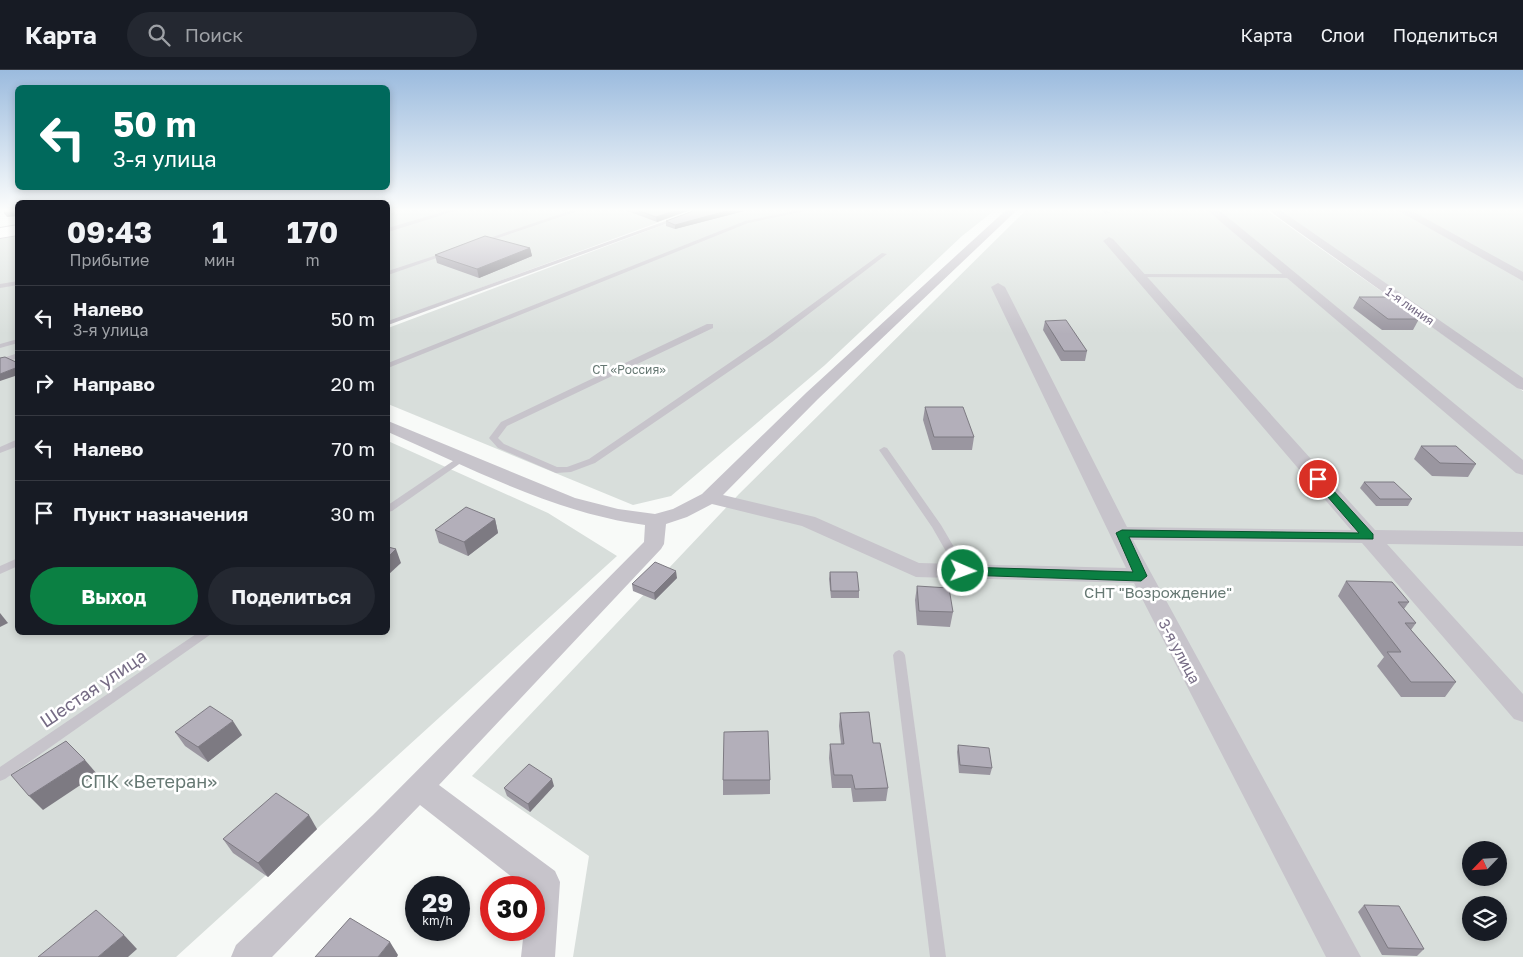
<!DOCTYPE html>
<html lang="ru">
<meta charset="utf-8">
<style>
:root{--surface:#171b24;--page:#242831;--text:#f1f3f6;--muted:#9ea1a6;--line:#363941;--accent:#0b8043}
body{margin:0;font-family:"Golos Text",sans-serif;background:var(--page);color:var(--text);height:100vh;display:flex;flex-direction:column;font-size:19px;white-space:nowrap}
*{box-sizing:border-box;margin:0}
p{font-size:16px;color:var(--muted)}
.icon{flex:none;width:28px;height:28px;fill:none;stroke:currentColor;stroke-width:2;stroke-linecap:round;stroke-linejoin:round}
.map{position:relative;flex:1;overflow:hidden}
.sheet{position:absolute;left:15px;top:130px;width:375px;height:435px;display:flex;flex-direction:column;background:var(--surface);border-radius:8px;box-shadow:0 2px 8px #0003}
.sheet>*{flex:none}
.guide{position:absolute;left:15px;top:15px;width:375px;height:105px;border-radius:8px;box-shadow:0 2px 8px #0003;background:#00695c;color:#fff;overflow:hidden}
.needle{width:32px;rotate:245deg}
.buttons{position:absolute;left:1462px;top:771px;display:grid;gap:10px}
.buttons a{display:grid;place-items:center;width:45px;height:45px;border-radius:50%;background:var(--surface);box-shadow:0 2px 8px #0003;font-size:25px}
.speed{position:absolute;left:405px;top:806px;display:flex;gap:10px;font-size:25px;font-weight:700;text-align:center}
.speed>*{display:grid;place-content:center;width:65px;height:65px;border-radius:50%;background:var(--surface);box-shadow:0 2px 8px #0003;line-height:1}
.speed small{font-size:12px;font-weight:400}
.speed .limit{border:8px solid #d22;background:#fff;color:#111}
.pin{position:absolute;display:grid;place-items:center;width:42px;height:42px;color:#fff;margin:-21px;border:2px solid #fff;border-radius:50%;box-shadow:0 1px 5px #0007}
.me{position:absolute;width:55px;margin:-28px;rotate:92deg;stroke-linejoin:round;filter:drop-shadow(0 0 4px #0008)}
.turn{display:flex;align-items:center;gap:18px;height:105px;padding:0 15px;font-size:22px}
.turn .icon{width:65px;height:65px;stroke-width:2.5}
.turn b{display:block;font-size:35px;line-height:42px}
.eta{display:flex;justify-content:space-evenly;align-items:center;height:85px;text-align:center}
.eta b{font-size:30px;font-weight:700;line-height:35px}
.button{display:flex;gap:10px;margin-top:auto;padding:10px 15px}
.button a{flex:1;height:58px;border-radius:30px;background:var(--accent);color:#fff;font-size:20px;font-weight:700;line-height:58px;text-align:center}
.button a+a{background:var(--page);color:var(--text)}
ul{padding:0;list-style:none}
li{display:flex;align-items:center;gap:15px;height:65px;padding:0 15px;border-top:1px solid var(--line)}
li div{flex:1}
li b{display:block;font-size:19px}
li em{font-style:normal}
header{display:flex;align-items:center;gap:30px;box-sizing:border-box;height:70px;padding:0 25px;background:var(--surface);border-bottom:1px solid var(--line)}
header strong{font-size:24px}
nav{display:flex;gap:28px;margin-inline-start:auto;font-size:18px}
.search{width:350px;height:45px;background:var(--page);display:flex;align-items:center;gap:12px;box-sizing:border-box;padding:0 18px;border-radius:28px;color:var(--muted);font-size:19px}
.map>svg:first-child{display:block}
</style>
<header>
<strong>Карта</strong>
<div class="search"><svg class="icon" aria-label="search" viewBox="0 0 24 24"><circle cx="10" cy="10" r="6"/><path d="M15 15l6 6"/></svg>Поиск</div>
<nav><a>Карта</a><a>Слои</a><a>Поделиться</a></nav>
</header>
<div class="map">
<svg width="1523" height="887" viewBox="0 0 1523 887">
<rect width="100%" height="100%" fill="#f8faf8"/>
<g fill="#d8dedb" fill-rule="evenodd">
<path d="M388 140H692L388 252Z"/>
<path d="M703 140H995L962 166 825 295 671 426 633 435 388 334V258Z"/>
<path d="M1026 140H1266L1523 321V887H573L589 786 472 706 739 424ZM1471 780H1499V808H1471ZM1471 835H1499V862H1471Z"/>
<path d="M1274 140H1523V312Z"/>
<path d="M17 166 18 562H388V371L548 443 617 486 176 887H0V169Z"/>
</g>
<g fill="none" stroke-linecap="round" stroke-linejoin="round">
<defs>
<path id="secondary" d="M18 155V165L0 168V158Z"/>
</defs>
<use href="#secondary" stroke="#bcb9c1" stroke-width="2"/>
<g fill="#c7c4cb" fill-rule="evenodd">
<path d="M449 140H458L388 162V158Z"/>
<path d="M572 140H581L483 173 478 172Z"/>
<path d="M696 140H704L388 255V251Z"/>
<path d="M799 140H811L748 153 388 298V293L745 151Z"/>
<path d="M1101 140H1107L1110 143 1105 144Z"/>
<path d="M446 182 451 183 388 205V201Z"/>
<path d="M882 183 887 184 772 272 595 393 571 402 556 403 498 378 489 368 501 352 707 254H713V258L507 356 498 368 504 374 557 397H567L589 389 766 268Z"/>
<path d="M1140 204H1292L1295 206 1292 208 1138 207 1137 206Z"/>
<path d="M18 211V215L0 218V214Z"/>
<path d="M18 269V273L0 278V274Z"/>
<path d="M18 283V288L0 294V289Z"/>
<path d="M18 369V376L0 383V377Z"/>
<path d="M884 377 887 378 941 455 968 501 967 504H959L932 457 879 380Z"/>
<path d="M462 385 467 388 465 390 392 441 388 442V435Z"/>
<path d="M18 488V496L0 504V496Z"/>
<path d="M199 562H214L5 709 0 711V697Z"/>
<path d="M899 580 903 582 905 585 946 887H930L893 585 895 582Z"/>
</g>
<g fill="#c7c4cb" fill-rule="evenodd">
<path d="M1006 140H1017L818 329 723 425 815 447 919 493 1126 498 991 217 998 213 1005 217 1127 457 1351 460 1105 173 1103 171 1109 167 1113 169 1375 460 1523 462V476L1387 474 1523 624V652L1514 649 1362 473 1133 470 1361 887H1326L1134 513 916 507 802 456 712 434 687 447 666 454 664 474 661 479 439 715 555 801 560 812 555 887H521L524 860H534V818H526L420 735 272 887H231L236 875 373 745 644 472 645 455C554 443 471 398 388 362V351L575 428 618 439 655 444 673 439 702 424 806 323Z"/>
<path d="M1207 140H1219L1523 390V405L1516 403Z"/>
<path d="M1268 140H1280L1523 308V320L1517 318Z"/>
<path d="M1397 140H1410L1523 202V211Z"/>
</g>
<use href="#secondary" fill="#fff" fill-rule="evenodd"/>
</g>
<g fill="#9a96a0">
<path d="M625 140H690L657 152Z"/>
<path d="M696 140H748L675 159 666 156V151Z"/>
<path d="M530 178 532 186 479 208 437 193 435 185Z"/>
<path d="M1359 227 1419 249 1413 260H1382L1353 238Z"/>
<path d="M1045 251 1087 281 1085 291H1061L1043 260Z"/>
<path d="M925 337 974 367 972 380H932L923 350Z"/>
<path d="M1421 376 1476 394 1468 407 1432 406 1414 389Z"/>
<path d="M1364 412 1412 429 1408 436H1376L1360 418Z"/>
<path d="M495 449 498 463 468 486 439 473 435 460Z"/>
<path d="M830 502 859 521V528H831L829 509Z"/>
<path d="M677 508 655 530 633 521 632 514Z"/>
<path d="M1346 511 1409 532 1404 539 1416 553 1411 560 1456 612 1445 627H1401L1377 596 1384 587 1338 526Z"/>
<path d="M917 516 953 542 950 557 917 555 915 530Z"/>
<path d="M840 643 873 673 888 718 886 731 853 732 851 718H832L829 688 830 674H841L839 656Z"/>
<path d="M175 662 242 665 208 692 185 676Z"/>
<path d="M958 675 992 698 990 705 959 703 957 682Z"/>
<path d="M723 710H770V724L723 725Z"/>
<path d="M554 716 530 742 507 726 504 718Z"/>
<path d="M317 759 268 807 233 783 223 769Z"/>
<path d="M1364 835 1424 879 1417 886 1382 885 1358 842Z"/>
</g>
<g fill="#7d7a82">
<path d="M677 140H690L657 152 656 147Z"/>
<path d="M730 140H748L675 159V155Z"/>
<path d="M18 141V146L7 147 4 143Z"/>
<path d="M530 178 532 186 479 208 477 199Z"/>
<path d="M18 297V305L0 311V304Z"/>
<path d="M495 449 498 463 468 486 464 472Z"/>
<path d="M396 479 401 493 388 505V487Z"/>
<path d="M676 501 677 508 655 530 654 523Z"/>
<path d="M0 543 8 553 0 557Z"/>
<path d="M233 651 242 665 208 692 198 677Z"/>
<path d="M85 690 97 704 43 740 29 726Z"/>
<path d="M552 709 554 716 530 742 528 734Z"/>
<path d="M309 745 317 759 268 807 258 793Z"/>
<path d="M124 865 137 879 128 887H98Z"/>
<path d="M390 872 398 885 397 887H378Z"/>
</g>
<g fill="#b3afba" stroke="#7d7a82">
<path d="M5 140H18V141L4 143Z"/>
<path d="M637 140H677L656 147Z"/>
<path d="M696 140H730L675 155 666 151Z"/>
<path d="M485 166 530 178 477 199 435 185Z"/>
<path d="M1359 227H1389L1419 249H1388Z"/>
<path d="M1066 250 1087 281H1064L1045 251Z"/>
<path d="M5 287 18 293V297L0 304V288Z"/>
<path d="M925 337H963L974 367H934Z"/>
<path d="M1421 376H1456L1476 394 1440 393Z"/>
<path d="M1364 412H1394L1412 429H1380Z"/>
<path d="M466 437 495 449 464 472 435 460Z"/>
<path d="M388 477 396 479 388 487Z"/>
<path d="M655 492 676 501 654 523 632 514Z"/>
<path d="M830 502H857L859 521H831Z"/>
<path d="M1346 511 1392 512 1409 532H1398L1416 553H1405L1456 612H1411L1387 582H1401Z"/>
<path d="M917 516 949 518 953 542 919 541Z"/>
<path d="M210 636 233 651 198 677 175 662Z"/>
<path d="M869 642 873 673H880L888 718 855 719 852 705H834L830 674H844L840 643Z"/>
<path d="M768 661 770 710H723L724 662Z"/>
<path d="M66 671 85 690 29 726 11 705Z"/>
<path d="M958 675 989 678 992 698 960 695Z"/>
<path d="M529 694 552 709 528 734 504 718Z"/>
<path d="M276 723 309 745 258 793 223 769Z"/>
<path d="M1364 835 1399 836 1424 879 1388 878Z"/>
<path d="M96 840 124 865 98 887H38Z"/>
<path d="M350 848 390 872 378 887H315Z"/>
</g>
<linearGradient id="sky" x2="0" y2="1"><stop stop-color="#9bbbde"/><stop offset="0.53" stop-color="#fcfdfc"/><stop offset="1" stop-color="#fcfdfc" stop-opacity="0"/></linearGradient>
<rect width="1523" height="264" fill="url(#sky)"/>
<path fill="#0b8043" stroke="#07532c" d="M1318 406 1321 407 1373 464V469L1129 467 1147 506 1141 511 963 505 957 501 963 497 1133 502 1116 463 1122 460 1359 463 1314 411 1312 409Z"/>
<g text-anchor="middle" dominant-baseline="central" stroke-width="5" stroke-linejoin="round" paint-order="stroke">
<g font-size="12" fill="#766c85" stroke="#fff">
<text transform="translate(1410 236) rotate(35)">1-я линия</text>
</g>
<g font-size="12" fill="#667873" stroke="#fff">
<text x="629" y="299">СТ «Россия»</text>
</g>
<g font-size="15" fill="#667873" stroke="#fff">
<text x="1158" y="522">СНТ "Возрождение"</text>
</g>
<g font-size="15" fill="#766c85" stroke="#fff">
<text transform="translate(1180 581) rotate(62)">3-я улица</text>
</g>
<g font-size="18" fill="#766c85" stroke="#fff">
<text transform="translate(93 618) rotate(-34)">Шестая улица</text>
</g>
<g font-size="18" fill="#667873" stroke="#fff">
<text x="149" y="711">СПК «Ветеран»</text>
</g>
</g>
</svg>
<div class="buttons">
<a><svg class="needle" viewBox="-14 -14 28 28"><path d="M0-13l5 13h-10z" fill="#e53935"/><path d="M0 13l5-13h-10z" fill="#9ea1a6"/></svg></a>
<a><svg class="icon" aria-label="layers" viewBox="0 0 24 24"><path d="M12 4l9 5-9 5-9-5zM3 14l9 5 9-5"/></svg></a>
</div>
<div class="speed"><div>29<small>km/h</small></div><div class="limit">30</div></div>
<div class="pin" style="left:1318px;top:409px;background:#d93025"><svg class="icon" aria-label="arrive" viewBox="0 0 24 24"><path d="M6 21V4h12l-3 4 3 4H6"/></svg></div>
<svg class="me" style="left:963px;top:501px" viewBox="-20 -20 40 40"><circle r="17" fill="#0b8043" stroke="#fff" stroke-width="3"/><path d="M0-11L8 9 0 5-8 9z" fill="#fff"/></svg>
<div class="guide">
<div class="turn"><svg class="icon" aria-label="left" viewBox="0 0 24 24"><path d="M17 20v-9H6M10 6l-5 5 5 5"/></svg><div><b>50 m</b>3-я улица</div></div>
</div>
<section class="sheet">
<div class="eta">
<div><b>09:43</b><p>Прибытие</p></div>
<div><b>1</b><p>мин</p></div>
<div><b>170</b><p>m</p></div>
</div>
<ul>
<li><svg class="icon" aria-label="left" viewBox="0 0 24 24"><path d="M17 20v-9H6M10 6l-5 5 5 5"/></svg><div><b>Налево</b><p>3-я улица</p></div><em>50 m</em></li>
<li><svg class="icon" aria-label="right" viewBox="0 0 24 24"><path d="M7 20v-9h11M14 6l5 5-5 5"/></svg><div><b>Направо</b></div><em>20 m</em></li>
<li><svg class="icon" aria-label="left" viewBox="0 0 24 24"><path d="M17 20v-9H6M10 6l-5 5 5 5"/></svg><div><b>Налево</b></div><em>70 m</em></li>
<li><svg class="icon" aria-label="arrive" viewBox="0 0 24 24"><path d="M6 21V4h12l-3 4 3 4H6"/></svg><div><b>Пункт назначения</b></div><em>30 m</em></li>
</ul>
<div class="button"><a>Выход</a><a>Поделиться</a></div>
</section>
</div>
